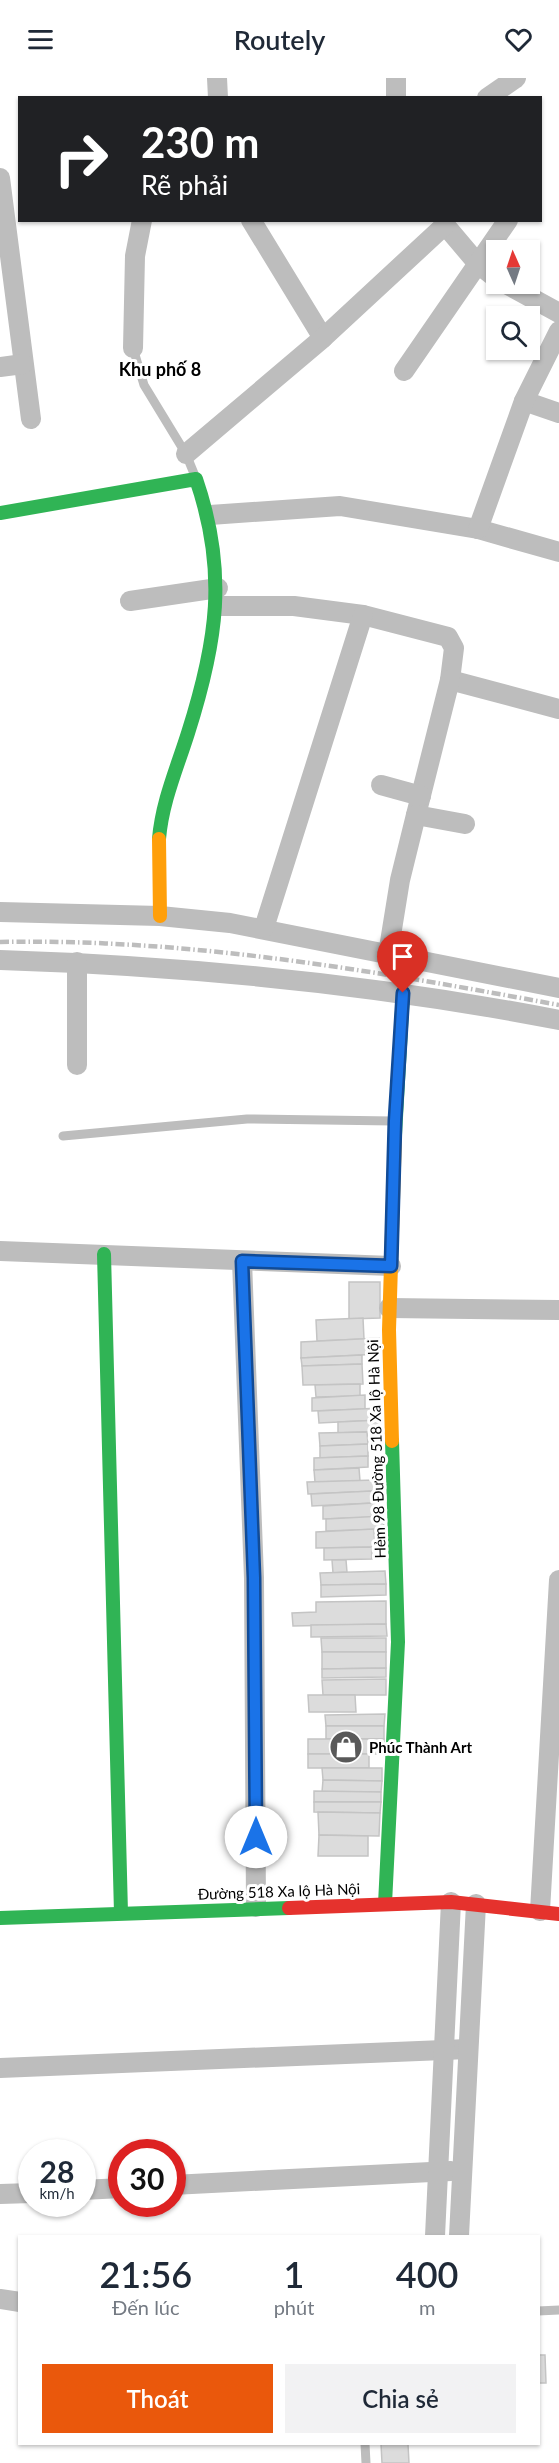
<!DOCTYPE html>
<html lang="vi">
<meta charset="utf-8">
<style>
:root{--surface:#fff;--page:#f2f2f3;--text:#1f2937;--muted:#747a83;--accent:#ea580c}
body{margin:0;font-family:Lato,sans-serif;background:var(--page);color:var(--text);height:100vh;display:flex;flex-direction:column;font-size:22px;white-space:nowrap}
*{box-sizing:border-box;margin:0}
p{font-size:20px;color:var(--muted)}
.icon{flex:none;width:33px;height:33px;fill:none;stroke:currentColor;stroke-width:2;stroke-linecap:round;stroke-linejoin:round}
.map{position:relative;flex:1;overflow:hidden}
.side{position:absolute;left:18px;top:2157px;width:522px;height:210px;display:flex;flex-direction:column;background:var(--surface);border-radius:0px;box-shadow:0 2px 4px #0004}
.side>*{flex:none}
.top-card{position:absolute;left:18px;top:18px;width:524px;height:126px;border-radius:0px;box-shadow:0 2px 4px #0004;background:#202124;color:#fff;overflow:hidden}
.needle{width:39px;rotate:357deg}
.buttons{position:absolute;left:486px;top:162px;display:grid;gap:12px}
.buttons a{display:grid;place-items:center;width:54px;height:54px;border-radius:0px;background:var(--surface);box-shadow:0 2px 4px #0004;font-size:30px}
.speed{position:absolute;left:18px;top:2061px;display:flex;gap:12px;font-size:30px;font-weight:700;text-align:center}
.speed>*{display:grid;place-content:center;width:78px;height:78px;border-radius:50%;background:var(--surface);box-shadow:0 2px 4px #0004;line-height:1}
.speed small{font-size:15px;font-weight:400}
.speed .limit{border:9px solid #d22;background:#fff;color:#111}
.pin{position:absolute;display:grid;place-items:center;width:51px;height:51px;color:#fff;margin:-62px -26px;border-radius:50% 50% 50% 0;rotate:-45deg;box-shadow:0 0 6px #0007}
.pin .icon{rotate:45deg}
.me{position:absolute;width:66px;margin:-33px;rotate:0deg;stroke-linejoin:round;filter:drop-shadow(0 0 4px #0008)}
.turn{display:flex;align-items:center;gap:21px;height:126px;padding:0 24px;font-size:27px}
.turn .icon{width:78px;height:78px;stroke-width:2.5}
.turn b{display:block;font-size:42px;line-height:51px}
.eta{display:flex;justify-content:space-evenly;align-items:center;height:102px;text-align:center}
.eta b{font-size:36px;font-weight:600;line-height:42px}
.button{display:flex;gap:12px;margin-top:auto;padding:12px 24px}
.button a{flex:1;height:69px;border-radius:0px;background:var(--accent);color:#fff;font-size:24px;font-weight:600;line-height:69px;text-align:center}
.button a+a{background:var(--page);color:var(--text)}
header{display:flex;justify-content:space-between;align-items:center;height:78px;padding:0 24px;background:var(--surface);font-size:27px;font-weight:600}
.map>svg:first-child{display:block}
</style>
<header><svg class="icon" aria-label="menu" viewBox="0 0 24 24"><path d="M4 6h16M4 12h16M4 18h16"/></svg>Routely<svg class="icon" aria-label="heart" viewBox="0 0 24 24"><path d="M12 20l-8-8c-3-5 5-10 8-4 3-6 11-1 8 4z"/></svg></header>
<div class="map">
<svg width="559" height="2385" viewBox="0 0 559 2385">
<rect width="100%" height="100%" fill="#fff"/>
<g fill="#dcdcdc" stroke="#c4c4c4" stroke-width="1.5">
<path d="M349 1204H380V1240L349 1241Z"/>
<path d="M363 1240 364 1261 317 1263 316 1242Z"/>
<path d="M379 1260V1276L301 1280V1264Z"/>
<path d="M362 1277V1286L302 1288 301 1280Z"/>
<path d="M362 1286 363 1306 303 1307 302 1288Z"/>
<path d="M360 1306V1318L316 1319 315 1307Z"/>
<path d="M365 1317V1331L312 1333V1320Z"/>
<path d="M380 1330V1342L319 1345 318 1333Z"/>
<path d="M380 1342 381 1353 338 1355V1344Z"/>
<path d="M367 1354 368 1366 320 1368 319 1355Z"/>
<path d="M368 1366V1378L320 1380V1368Z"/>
<path d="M368 1378V1389L314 1392V1380Z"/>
<path d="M359 1390 360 1403 315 1404 314 1392Z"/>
<path d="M375 1402V1413L308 1416 307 1404Z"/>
<path d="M372 1413 373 1425 312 1428 311 1416Z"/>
<path d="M373 1425H379V1439L323 1441V1428Z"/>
<path d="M383 1438 384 1451 326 1453V1441Z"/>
<path d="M374 1451 375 1469 316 1470V1454Z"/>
<path d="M372 1469V1481L324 1482V1470Z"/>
<path d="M332 1482H346L347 1494 333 1495Z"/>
<path d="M385 1493 386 1506 321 1507 320 1495Z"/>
<path d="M386 1506V1517L321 1519V1507Z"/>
<path d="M386 1523V1546L293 1548 292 1535 316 1534V1524Z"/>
<path d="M386 1546 387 1558 311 1559V1547Z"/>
<path d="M321 1560H386V1574H322Z"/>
<path d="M322 1574H386V1590L322 1591Z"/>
<path d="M386 1590V1599L322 1600V1591Z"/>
<path d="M386 1601V1617H323L322 1602Z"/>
<path d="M308 1617H355L356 1634H309Z"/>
<path d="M385 1636 384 1648H326L325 1637Z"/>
<rect x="326" y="1648" width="58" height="13"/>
<path d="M308 1661H384L383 1676H308Z"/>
<rect x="308" y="1676" width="61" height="14"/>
<path d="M322 1690H382V1703L323 1702Z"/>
<path d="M323 1702 382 1703 381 1714H322Z"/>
<path d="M314 1713 381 1714V1724H314Z"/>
<path d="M314 1724H381L380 1735 314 1734Z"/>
<path d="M318 1734 380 1735 379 1758 319 1757Z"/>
<path d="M319 1757 368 1758V1778H318Z"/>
<path d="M538 2277H545L546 2305H538Z"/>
<path d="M381 2366H408L409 2385H382Z"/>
</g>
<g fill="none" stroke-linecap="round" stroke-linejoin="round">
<g stroke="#bdbdbd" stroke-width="9">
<path d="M133 270 144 307 186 376 195 398"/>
<path d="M63 1058 247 1041 393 1043"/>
<path d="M538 2233 559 2232"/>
<path d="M365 2366 366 2385"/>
</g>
<g stroke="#bdbdbd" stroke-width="20">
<path d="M217 0 218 20"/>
<path d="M396 0V20"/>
<path d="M487 20 516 0"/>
<path d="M0 100 31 341"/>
<path d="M251 142 323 260"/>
<path d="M445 147 478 186 496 200"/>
<path d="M506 206 559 235"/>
<path d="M133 270 135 178 142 142"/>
<path d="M0 289 23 286"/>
<path d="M404 293 508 142"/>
<path d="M524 323 559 335"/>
<path d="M186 376 323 260 445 147 444 142"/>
<path d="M210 437 340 428 478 451 559 474"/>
<path d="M478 451 524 323 559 253"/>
<path d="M130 523 218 510"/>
<path d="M218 528H294L363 537 448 559 454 570 450 602 559 631"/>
<path d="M450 602 416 737 465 746"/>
<path d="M381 707 421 718"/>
<path d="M0 834 160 838 230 845 559 910"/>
<path d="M264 850 363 537"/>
<path d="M388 876 400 802 416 737"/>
<path d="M0 882C188 888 375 906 559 942"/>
<path d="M77 884V987"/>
<path d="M0 1173 391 1188"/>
<path d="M242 1183 254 1500 256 1829"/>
<path d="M389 1230 559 1232"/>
<path d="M540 1833 559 1502"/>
<path d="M0 1990 468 1971"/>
<path d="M172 2107 451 2093"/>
<path d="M82 2112 122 2110"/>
<path d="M0 2116 32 2115"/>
<path d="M435 2158 451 1824"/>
<path d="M459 2158 476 1826"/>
<path d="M0 2221 20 2224"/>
</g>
<g stroke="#30b455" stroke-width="14">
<path d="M0 435 196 401C228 494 217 564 188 655 177 690 162 724 159 761"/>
<path d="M395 1057 403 915"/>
<path d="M104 1176 121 1835"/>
<path d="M385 1826 398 1564 392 1363"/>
<path d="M0 1840 289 1830"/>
</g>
<g stroke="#ff9f0a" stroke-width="14">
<path d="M159 761 160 838"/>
<path d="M392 1363 389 1252 395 1057"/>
</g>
<path stroke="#e5322d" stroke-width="14" d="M289 1830 451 1824 559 1836"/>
<path stroke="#bdbdbd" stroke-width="4.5" stroke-dasharray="9 3 1.5 3" stroke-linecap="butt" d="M0 864C188 860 375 893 559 927"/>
</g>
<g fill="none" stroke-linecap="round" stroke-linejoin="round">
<defs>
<path id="route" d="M256 1759 254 1500 242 1183 391 1188 395 1043 403 915"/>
</defs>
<use href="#route" stroke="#114b97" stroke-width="15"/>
<use href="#route" stroke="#1a73e8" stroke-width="10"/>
</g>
<defs>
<symbol id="shop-disc" viewBox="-11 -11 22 22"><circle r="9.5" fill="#595959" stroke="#fff"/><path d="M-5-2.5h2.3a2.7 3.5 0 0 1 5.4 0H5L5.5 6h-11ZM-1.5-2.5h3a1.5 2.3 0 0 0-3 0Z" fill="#fff"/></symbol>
</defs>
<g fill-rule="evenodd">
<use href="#shop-disc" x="327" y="1650" width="38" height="38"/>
</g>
<g text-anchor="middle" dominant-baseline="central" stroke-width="6" stroke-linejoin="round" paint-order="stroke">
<g font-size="15" fill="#000" stroke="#fff">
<text transform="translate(376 1371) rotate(-92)">Hẻm 98 Đường 518 Xa lộ Hà Nội</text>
<text transform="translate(279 1813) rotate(-2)">Đường 518 Xa lộ Hà Nội</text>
</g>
<g font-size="15" font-weight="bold" fill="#000" stroke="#fff" text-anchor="start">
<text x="369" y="1669">Phúc Thành Art</text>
</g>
<g font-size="18" font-weight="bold" fill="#000" stroke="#fff">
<text x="160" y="291">Khu phố 8</text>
</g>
</g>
</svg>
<div class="buttons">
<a><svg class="needle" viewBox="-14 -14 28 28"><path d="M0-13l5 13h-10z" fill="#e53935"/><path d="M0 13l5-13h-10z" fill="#747a83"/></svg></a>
<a><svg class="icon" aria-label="search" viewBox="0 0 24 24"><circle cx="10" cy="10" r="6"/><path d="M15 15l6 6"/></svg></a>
</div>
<div class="speed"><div>28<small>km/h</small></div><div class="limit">30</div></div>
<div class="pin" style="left:403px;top:915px;background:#d93025"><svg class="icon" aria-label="arrive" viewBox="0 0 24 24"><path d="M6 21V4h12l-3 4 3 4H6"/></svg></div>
<svg class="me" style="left:256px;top:1759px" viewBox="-20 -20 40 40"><circle r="19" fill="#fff"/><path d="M0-13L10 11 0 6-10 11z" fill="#1a73e8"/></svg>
<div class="top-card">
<div class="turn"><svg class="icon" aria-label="right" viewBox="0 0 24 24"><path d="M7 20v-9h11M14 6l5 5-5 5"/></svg><div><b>230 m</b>Rẽ phải</div></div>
</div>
<section class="side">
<div class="eta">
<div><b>21:56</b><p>Đến lúc</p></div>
<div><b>1</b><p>phút</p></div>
<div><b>400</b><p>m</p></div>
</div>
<div class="button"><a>Thoát</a><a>Chia sẻ</a></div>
</section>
</div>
